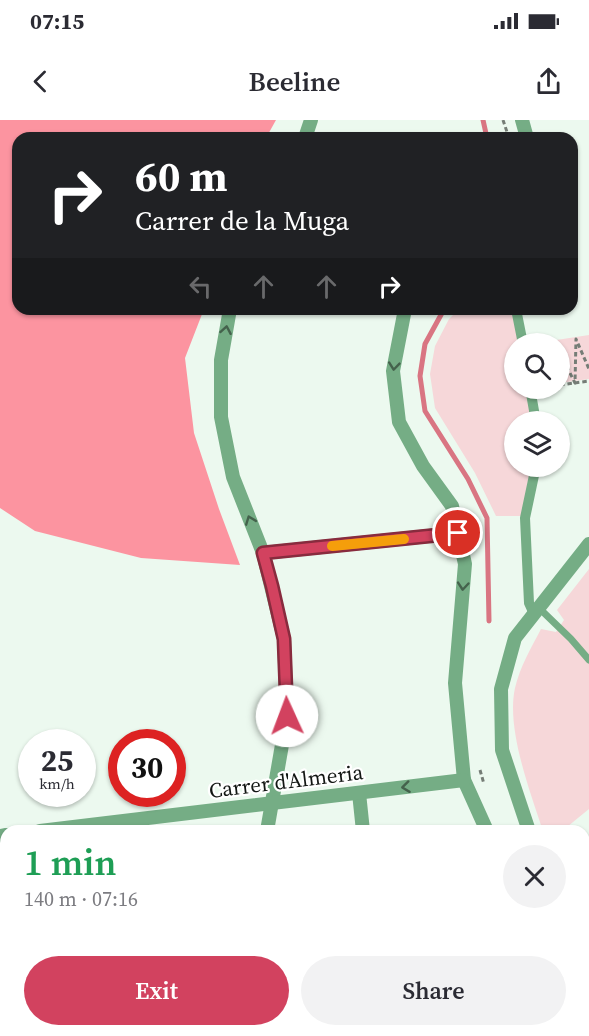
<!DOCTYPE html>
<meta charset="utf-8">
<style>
:root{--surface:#fff;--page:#f2f2f3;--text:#2b2b33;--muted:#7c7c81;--accent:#d2425f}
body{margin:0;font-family:"Source Serif 4",serif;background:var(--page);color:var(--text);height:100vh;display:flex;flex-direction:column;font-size:22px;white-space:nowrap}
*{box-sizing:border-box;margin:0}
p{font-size:20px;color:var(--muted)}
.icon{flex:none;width:33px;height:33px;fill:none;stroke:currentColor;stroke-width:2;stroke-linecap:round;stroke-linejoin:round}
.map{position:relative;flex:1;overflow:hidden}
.drawer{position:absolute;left:0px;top:705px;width:590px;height:212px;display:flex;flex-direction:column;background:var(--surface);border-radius:18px 18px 0 0;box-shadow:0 2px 4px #0004}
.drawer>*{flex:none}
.banner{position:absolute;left:12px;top:12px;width:566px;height:183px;border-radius:18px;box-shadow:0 2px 4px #0004;background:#202124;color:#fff;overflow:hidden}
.fabs{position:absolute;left:504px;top:213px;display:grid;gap:12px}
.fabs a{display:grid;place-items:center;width:66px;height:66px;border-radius:50%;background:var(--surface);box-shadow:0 2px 4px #0004;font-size:30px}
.speed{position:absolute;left:18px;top:609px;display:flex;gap:12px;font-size:30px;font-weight:700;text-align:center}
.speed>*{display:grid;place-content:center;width:78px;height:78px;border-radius:50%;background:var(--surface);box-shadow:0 2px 4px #0004;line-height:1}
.speed small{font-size:15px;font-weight:400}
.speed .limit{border:9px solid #d22;background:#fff;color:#111}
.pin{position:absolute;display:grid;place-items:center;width:51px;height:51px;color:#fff;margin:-26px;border:3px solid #fff;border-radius:50%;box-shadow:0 2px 6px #0007}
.me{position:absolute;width:66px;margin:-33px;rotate:358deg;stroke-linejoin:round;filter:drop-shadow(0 0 4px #0008)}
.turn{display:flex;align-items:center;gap:21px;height:126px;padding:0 24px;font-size:27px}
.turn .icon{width:78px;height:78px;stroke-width:2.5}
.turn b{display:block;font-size:42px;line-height:51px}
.lanes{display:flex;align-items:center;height:57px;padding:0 24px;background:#0003;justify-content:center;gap:30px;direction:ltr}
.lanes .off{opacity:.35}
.round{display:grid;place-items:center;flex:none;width:63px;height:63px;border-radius:32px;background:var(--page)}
.headline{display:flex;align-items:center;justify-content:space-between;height:102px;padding:0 24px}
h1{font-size:36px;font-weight:600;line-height:45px;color:#1e9e55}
.cta{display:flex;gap:12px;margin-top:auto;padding:12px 24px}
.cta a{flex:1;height:69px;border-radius:36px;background:var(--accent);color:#fff;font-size:24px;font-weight:600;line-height:69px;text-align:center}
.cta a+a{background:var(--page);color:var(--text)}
.status{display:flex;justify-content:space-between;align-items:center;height:42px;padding:0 30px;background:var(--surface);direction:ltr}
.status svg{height:16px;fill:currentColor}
header{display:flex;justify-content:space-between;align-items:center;height:78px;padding:0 24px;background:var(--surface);font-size:27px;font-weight:600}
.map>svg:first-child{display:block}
</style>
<div class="status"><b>07:15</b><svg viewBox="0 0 49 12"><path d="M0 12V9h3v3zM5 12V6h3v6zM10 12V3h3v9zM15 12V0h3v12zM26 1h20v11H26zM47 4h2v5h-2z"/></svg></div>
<header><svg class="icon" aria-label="back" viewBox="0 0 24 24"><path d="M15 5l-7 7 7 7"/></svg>Beeline<svg class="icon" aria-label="share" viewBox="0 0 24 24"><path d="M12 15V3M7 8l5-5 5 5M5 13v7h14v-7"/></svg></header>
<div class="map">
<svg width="589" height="916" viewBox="0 0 589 916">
<rect width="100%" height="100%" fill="#ecf9ef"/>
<g fill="#f6d7d9">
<path d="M459 189H513L521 223 514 224V268L527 269 534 301 514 302V346L534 347 522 396H496L475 353 435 288 430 254 435 226 449 199Z"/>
<path d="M589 215V259L560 263V224L537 223Z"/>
<path d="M589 449V689L562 711H543C530 671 506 609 515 568 520 547 531 528 541 509L556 512 564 500 557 490Z"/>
</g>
<path fill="#fc94a0" d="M0 0H276L266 18H18V189H204L185 238 194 313 219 389 240 445 141 438 35 411 0 388Z"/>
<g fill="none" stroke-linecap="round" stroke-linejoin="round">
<g stroke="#d97582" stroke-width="5">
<path d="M483 0 487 18"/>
<path d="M445 189 442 193 425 224 420 256 425 291 468 359 487 398 489 501"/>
</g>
</g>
<g fill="#c7d3ca" stroke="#a1ada4" stroke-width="1.5">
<path d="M280 910H341L335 916H274Z"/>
<path d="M341 910H372L373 916H335Z"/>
</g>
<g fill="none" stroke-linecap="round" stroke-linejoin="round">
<g stroke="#757d76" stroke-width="3" stroke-dasharray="4.5 3" stroke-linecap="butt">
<path d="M503 0 509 18"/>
<path d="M554 224V222L555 224"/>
<path d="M560 233 575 263 576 219 589 249"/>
<path d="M560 265 589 261"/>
<path d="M480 650 484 664"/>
</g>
<path stroke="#75ad85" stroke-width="7" d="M539 488 571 519 589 540"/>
<g stroke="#75ad85" stroke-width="10">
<path d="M516 189 523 224"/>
<path d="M530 268 536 302"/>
<path d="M534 494 529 483 525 398 536 346"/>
</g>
<g stroke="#75ad85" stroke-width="14">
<path d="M522 0 527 18"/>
<path d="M305 18 311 0"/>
<path d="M230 189 221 240V297L233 357 263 433 284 519 287 596 267 711"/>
<path d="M405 189 393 251 399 302 423 346 452 386 465 444 455 563 464 660 487 711"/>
<path d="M263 433 458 413"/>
<path d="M359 673 363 711"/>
<path d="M40 711 464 660"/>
<path d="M529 711 502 630 501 569 515 518 589 424"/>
<path d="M0 716 6 715"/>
<path d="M0 747 6 752"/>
<path d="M173 910 179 916"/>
<path d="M388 910 389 916"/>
<path d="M224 916 226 910"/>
<path d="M256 916 262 910"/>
<path d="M508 916 518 910"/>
</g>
<g stroke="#28894f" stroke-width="16">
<path d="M584 871 589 870"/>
<path d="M545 916V910"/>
</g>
</g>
<defs><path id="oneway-chevron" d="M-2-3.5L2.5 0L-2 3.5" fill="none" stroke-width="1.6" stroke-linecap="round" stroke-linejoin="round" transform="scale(1.5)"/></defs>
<g stroke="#44624c">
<use href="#oneway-chevron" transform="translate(226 210) rotate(-80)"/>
<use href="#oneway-chevron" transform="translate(394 246) rotate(96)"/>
<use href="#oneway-chevron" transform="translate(250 400) rotate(-111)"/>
<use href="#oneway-chevron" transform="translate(463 466) rotate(95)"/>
<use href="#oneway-chevron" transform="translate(406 667) rotate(173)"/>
</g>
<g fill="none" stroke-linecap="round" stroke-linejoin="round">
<defs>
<path id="route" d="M287 596 284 519 272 466 263 433 458 413"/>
</defs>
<use href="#route" stroke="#882b3e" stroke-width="15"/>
<use href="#route" stroke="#d2425f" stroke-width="10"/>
<path stroke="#f59e0b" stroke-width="10" d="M332 426 404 419"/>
</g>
<g text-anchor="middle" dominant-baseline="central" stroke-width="4.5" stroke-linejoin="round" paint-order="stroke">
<g font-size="21" fill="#121613" stroke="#fff">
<text transform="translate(286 661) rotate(-7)">Carrer d'Almeria</text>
</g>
</g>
</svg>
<div class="fabs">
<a><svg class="icon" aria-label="search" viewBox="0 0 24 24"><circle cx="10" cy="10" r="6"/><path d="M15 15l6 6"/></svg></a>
<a><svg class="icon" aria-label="layers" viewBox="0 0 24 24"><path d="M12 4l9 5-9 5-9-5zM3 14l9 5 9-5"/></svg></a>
</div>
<div class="speed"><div>25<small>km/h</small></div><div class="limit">30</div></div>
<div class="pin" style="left:458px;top:413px;background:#d93025"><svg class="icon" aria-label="arrive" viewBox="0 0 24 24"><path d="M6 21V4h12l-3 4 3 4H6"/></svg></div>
<svg class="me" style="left:287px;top:596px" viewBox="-20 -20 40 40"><circle r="19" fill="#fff"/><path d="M0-13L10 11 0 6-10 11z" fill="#d2425f"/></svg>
<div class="banner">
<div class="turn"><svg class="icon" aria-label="right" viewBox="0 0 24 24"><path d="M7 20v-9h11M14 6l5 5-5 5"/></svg><div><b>60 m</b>Carrer de la Muga</div></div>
<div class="lanes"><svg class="icon off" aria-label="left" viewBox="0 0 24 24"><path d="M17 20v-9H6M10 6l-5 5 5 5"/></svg><svg class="icon off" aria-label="ahead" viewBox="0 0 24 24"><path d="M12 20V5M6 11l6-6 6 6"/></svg><svg class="icon off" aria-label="ahead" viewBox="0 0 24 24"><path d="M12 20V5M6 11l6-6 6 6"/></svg><svg class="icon" aria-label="right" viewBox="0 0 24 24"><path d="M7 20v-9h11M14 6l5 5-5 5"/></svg></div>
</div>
<section class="drawer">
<div class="headline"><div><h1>1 min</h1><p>140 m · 07:16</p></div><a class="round"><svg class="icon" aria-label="close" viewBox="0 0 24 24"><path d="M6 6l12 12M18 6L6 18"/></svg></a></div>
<div class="cta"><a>Exit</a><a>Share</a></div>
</section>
</div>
